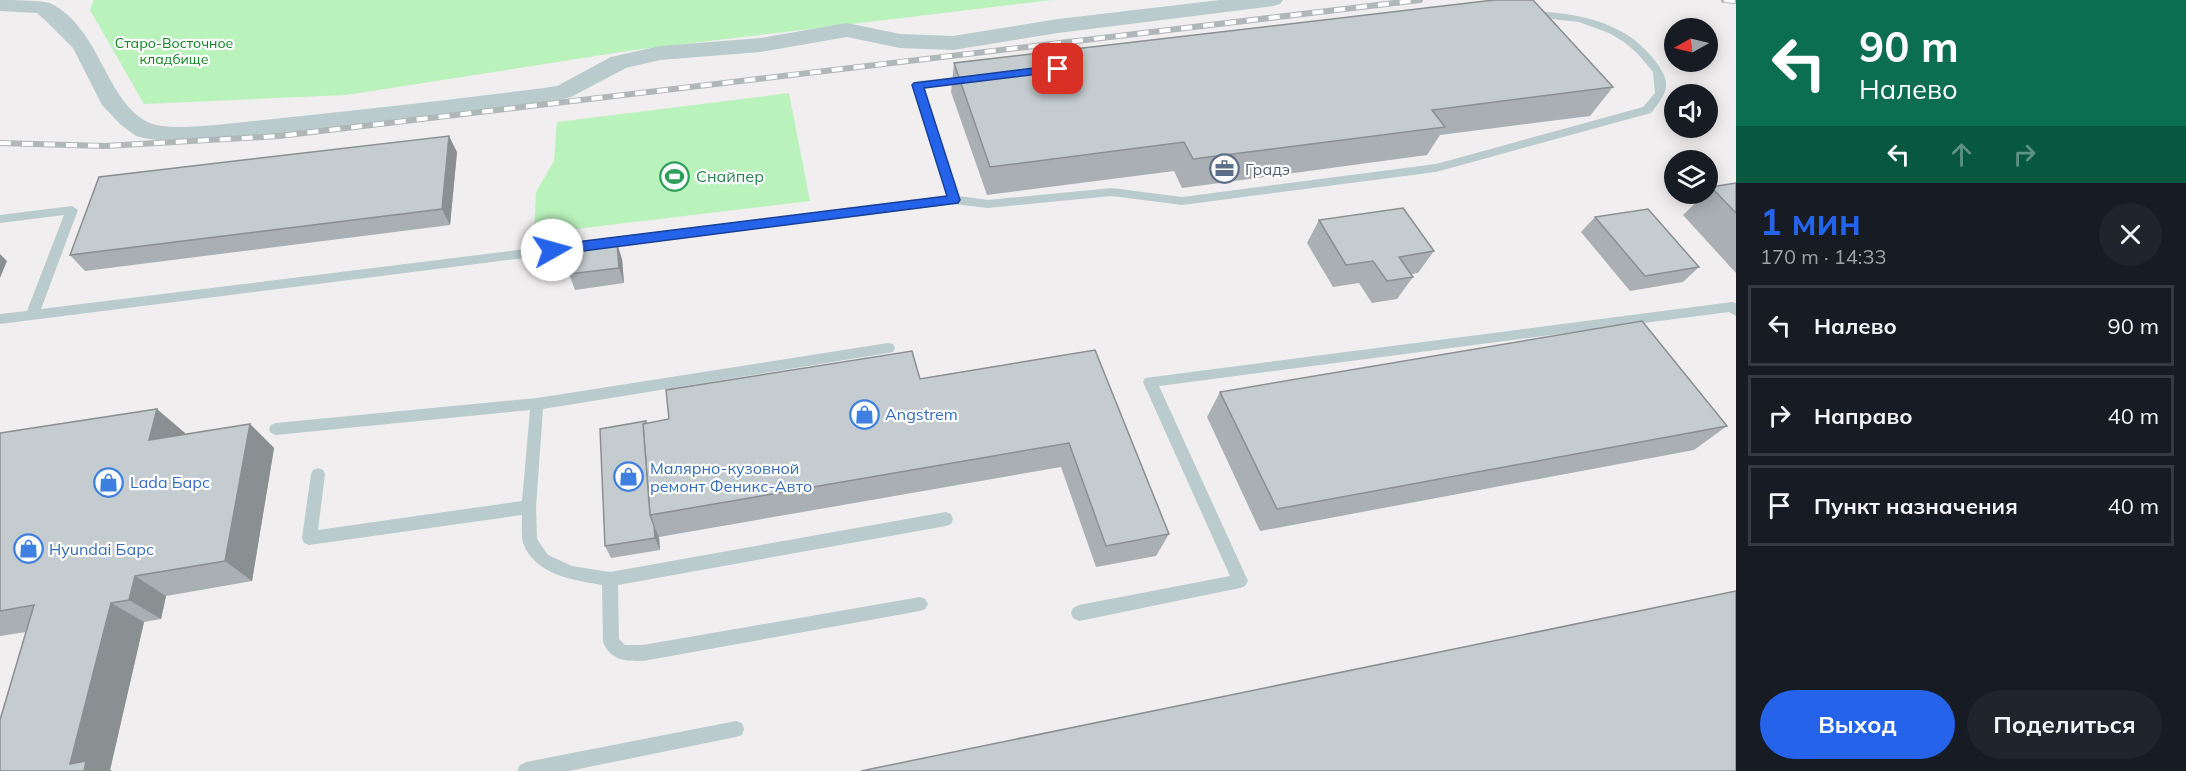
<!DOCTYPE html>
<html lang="ru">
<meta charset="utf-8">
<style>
:root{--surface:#171b24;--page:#20242c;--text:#f1f3f6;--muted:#9ea1a6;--line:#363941;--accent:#2563eb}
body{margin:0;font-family:Mulish,sans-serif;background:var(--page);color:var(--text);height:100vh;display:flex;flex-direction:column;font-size:22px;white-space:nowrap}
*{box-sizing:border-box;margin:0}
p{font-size:20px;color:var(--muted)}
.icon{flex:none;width:33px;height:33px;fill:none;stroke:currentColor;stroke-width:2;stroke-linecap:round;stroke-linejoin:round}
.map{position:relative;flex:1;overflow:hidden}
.side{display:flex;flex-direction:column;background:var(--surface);width:450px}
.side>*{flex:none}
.guide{background:#0b6e4f;color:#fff;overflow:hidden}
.needle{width:39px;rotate:262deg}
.fabs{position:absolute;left:1664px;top:18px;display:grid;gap:12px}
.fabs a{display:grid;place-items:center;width:54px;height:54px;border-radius:50%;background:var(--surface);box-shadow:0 3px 15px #0003;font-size:30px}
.pin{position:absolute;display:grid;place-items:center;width:51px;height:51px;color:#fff;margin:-26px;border-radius:12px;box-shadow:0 3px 9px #0006}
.me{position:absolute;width:66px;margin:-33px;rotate:83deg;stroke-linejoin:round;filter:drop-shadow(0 0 4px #0008)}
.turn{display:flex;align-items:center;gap:21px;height:126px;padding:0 24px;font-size:27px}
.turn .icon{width:78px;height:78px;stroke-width:2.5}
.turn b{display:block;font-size:42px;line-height:51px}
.lanes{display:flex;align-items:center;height:57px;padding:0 24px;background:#0003;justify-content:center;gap:30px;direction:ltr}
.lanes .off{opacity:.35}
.round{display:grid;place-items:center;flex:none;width:63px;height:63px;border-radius:32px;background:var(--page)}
.summary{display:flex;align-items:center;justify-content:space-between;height:102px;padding:0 24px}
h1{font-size:36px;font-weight:700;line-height:45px;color:var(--accent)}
.primary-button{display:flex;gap:12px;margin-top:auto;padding:12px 24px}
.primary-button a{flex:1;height:69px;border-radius:36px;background:var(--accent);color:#fff;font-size:24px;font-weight:700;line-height:69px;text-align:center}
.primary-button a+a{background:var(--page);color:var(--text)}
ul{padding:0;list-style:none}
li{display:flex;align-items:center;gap:18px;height:81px;margin:0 12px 9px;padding:0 12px;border:3px solid var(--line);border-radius:0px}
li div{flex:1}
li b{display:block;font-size:22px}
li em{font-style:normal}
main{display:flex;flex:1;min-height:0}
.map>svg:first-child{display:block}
</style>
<main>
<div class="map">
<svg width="1736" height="771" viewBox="0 0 1736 771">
<rect width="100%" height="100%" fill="#f1eeef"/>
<g fill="#b9f2bb">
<path d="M94 0H1052L634 50 346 95 144 104 90 10Z"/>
<path d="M789 93 810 201 534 234 536 192 554 161 557 122Z"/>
</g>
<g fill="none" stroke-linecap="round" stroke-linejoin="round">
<g fill="#b9cbcd" fill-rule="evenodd">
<path d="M1527 11C1573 12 1622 20 1652 57 1672 82 1670 89 1651 113L1436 172 1182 205 1112 196 988 208 954 204 0 324V314L27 311 64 215 0 223V215L72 206 78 210 41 309 947 197 913 85 918 81 969 76 974 79 969 82 924 88 959 196 988 200 1112 188 1182 197 1436 164 1643 107 1655 93 1653 72 1637 53 1624 42 1609 33 1579 22 1523 16 1522 14Z"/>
<path d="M1732 302 1736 303V316L1729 312 1159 386 1248 581 1245 586 1240 588 1079 621 1073 618 1071 613 1073 608 1079 605 1230 576 1143 382 1145 378Z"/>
<path d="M888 343 893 344 895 348 893 352 888 353 543 409 536 507 537 539 548 555 572 566 610 572 946 512 951 514 953 519 951 524 946 526 618 585 619 639 625 645H643L920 597 925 599 928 604 925 609 920 611 643 661C625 661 611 661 603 642L602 585C573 580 535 575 523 543 521 535 522 523 522 515L309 545 304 543 302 538 311 474 313 470 318 468 323 470 325 474 318 530 522 501 530 410 276 435 271 433 269 429 271 425 276 423 537 398Z"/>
<path d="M736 721 742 723 744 729 742 735 736 737 569 771H517L520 765 526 762Z"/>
</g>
<path fill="#b9cbcd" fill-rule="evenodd" d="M0 0C14 0 37 0 50 3 102 29 105 103 150 123 171 132 230 123 254 121 351 111 448 100 544 88L557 86 611 57 660 46 761 38 847 23 900 34 953 36 1058 19 1220 0H1283L1280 4 1273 6 1058 33 953 50 900 48 847 37 761 52 660 60 626 68 571 97 544 104 375 125 209 141 169 142 144 138 136 136 120 124 102 105 73 48 47 22 37 13 0 11Z"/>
<defs>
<g id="rail">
<path d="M1724 0 1736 1"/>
<path d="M0 143 105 146 279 136 1420 0"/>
</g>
</defs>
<use href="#rail" stroke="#b0b7b9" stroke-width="6"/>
<use href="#rail" stroke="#fff" stroke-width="4" stroke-dasharray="11" stroke-linecap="butt"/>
</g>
<g fill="#a9afb2">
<path d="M954 63 1613 87 1590 116 1440 135 1427 155 1182 188 1174 171 987 195 951 92Z"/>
<path d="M457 152 450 225 85 271 70 255Z"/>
<path d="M1736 183V273L1683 215 1705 194H1707V191L1711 187Z"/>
<path d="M1595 217 1699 267 1683 282 1630 291 1581 232Z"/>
<path d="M1319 220 1434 251 1418 273 1411 274 1413 277 1397 299 1372 303 1359 283 1333 287 1307 243Z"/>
<path d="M622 259 624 283 575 290 569 274Z"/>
<path d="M1095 350 1169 534 1156 556 1096 567 1061 467 659 537 660 550 611 558 605 546 647 423Z"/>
<path d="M1220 392 1727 426 1694 450 1260 531 1207 417Z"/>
<path d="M250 424 274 448 252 581 166 596 161 619 144 622 110 770 0 771 26 632 0 636V433H185L184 435Z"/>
</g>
<g fill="#8a8f91">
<path d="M449 136 457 152 450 225 442 209Z"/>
<path d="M617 243 622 259 624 283 619 268Z"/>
<path d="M0 254 7 261 0 278Z"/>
<path d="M157 409 185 433 177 464 149 440Z"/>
<path d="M250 424 274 448 252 581 225 561Z"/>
<path d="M654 526 659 537 660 550 655 538Z"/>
<path d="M135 576 166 596 161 619 129 600Z"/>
<path d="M111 603 144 622 110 770 113 771H84L70 764Z"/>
</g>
<g fill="#c5cccf" stroke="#8a8f91" stroke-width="1.5">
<path d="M1494 0H1533L1613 87 1432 110 1445 127 1193 159 1184 142 990 167 954 63Z"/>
<path d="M449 136 442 209 70 255 99 177Z"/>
<path d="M1736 183V213L1711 187Z"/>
<path d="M1403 208 1434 251 1399 257 1413 277 1387 281 1373 261 1346 265 1319 220Z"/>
<path d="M1648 209 1699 267 1645 276 1595 217Z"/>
<path d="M617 243 619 268 569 274 568 250Z"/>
<path d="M1642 321 1727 426 1277 509 1220 392Z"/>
<path d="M1095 350 1169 534 1106 546 1069 443 650 515 643 424 669 419 666 390 912 351 920 379Z"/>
<path d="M157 409 149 440 250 424 225 561 135 576 129 600 111 603 70 764 86 761 84 771H0V720L34 605 0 611V433Z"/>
<path d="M646 421V423L643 424 650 515 654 526 655 538 605 546 600 429Z"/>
<path d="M1736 591V771H861Z"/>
</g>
<path fill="#2563eb" stroke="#184099" stroke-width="1.5" d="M1058 65 1064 69 1062 71 924 88 960 200 958 203 552 255 546 250 552 245 947 196 912 85 914 83Z"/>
<defs>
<symbol id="office-ring" viewBox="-11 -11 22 22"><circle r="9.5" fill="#fff" stroke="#5c6f8a" stroke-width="1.5"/><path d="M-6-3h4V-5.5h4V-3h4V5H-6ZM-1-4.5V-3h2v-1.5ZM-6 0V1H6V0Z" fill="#5c6f8a"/></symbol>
<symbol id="stadium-ring" viewBox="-11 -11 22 22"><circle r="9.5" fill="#fff" stroke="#2e9e5b" stroke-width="1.5"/><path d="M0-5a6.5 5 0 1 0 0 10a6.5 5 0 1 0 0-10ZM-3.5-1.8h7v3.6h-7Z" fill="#2e9e5b"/></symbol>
<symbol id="shop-ring" viewBox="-11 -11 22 22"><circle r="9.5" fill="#fff" stroke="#3f7fe0" stroke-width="1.5"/><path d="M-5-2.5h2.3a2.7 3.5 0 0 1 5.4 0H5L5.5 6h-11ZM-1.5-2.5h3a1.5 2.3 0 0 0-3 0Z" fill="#3f7fe0"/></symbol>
</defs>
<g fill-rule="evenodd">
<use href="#office-ring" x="1208" y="152" width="33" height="33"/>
<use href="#stadium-ring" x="658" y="160" width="33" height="33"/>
<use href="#shop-ring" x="848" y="398" width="33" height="33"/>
<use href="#shop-ring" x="612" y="460" width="33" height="33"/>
<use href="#shop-ring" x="92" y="466" width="33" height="33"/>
<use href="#shop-ring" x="12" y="532" width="33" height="33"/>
</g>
<g text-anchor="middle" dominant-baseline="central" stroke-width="4.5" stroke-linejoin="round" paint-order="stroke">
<g font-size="14" fill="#0f8520" stroke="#fff">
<text x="174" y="43">Старо-Восточное<tspan x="174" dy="16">кладбище</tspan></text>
</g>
<g font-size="16" fill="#4e5e75" stroke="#fff" text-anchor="start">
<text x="1245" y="169">Градэ</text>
</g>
<g font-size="16" fill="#27864d" stroke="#fff" text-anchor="start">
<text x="696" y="176">Снайпер</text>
</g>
<g font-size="16" fill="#366cbe" stroke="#fff" text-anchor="start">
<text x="885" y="414">Angstrem</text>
<text x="650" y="468">Малярно-кузовной<tspan x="650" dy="18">ремонт Феникс-Авто</tspan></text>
<text x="130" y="482">Lada Барс</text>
<text x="49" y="549">Hyundai Барс</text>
</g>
</g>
</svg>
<div class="fabs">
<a><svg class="needle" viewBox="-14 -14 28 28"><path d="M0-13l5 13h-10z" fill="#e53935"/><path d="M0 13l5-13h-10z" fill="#9ea1a6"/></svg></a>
<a><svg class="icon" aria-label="sound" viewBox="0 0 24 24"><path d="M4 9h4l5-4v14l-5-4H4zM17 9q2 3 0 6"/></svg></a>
<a><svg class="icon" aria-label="layers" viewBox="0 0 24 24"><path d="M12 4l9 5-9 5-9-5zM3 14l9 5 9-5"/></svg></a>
</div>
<div class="pin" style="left:1058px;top:69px;background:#d93025"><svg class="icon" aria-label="arrive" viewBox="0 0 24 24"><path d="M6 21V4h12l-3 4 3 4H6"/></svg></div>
<svg class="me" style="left:552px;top:250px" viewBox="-20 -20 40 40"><circle r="19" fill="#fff"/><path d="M0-13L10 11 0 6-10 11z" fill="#2563eb"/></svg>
</div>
<section class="side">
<div class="guide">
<div class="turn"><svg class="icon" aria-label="left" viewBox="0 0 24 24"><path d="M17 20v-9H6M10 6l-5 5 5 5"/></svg><div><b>90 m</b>Налево</div></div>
<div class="lanes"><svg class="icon" aria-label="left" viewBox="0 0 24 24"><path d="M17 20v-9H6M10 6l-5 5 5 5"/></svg><svg class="icon off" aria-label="ahead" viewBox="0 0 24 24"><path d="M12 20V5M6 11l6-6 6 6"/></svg><svg class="icon off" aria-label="right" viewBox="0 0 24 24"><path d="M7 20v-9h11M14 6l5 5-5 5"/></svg></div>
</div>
<div class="summary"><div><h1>1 мин</h1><p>170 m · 14:33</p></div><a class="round"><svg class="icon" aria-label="close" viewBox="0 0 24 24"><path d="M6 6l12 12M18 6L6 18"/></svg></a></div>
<ul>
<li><svg class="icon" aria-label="left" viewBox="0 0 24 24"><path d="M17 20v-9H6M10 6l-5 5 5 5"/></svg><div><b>Налево</b></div><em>90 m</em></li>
<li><svg class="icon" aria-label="right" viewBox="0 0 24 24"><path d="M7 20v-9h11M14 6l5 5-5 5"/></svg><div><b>Направо</b></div><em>40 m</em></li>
<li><svg class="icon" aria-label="arrive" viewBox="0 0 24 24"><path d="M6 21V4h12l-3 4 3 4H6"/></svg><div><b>Пункт назначения</b></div><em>40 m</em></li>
</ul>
<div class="primary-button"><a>Выход</a><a>Поделиться</a></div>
</section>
</main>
